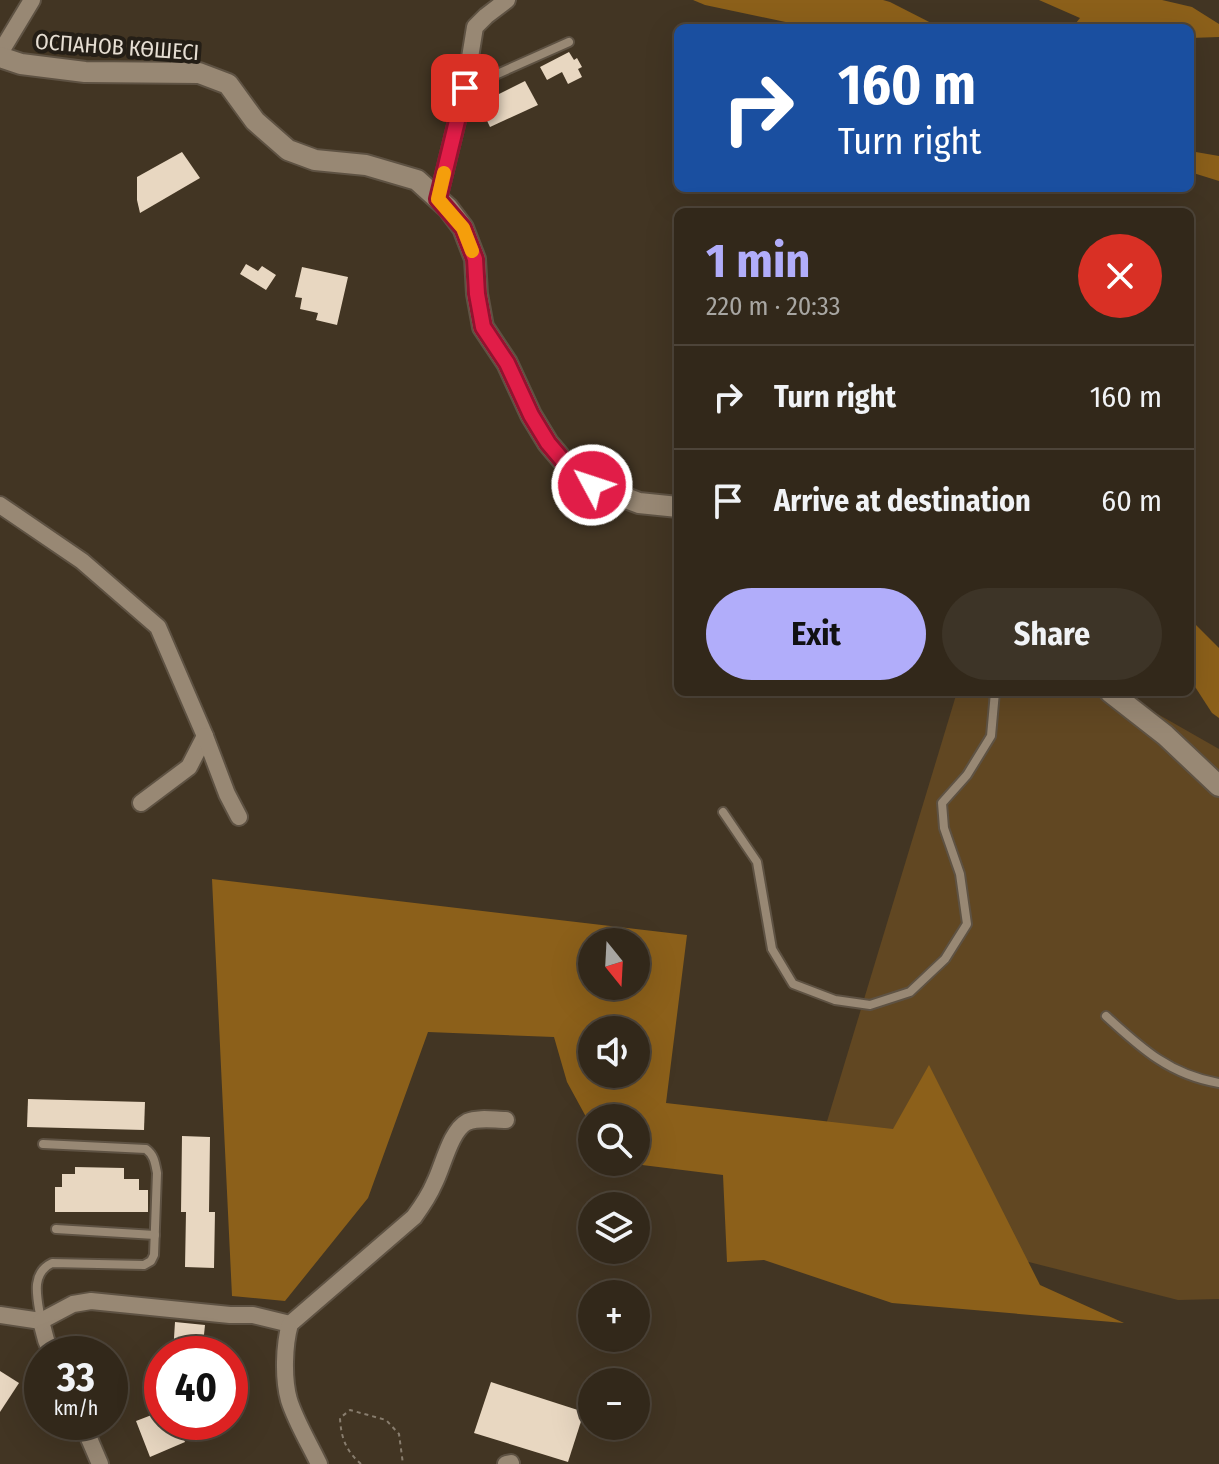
<!DOCTYPE html>
<meta charset="utf-8">
<style>
:root{--surface:#32281a;--page:#3d3427;--text:#f1f3f6;--muted:#a8a6a2;--line:#4d4439;--accent:#b1adfa}
body{margin:0;font-family:"Fira Sans Condensed",sans-serif;background:var(--page);color:var(--text);height:100vh;display:flex;flex-direction:column;font-size:30px;white-space:nowrap}
*{box-sizing:border-box;margin:0}
p{font-size:26px;color:var(--muted)}
.icon{flex:none;width:44px;height:44px;fill:none;stroke:currentColor;stroke-width:2;stroke-linecap:round;stroke-linejoin:round}
.map{position:relative;flex:1;overflow:hidden}
.panel{position:absolute;left:674px;top:208px;width:520px;height:488px;display:flex;flex-direction:column;background:var(--surface);border-radius:12px;box-shadow:0 8px 32px #0002,0 0 0 2px var(--line)}
.panel>*{flex:none}
.hud{position:absolute;left:674px;top:24px;width:520px;height:168px;border-radius:12px;box-shadow:0 8px 32px #0002,0 0 0 2px var(--line);background:#1a4fa0;color:#fff;overflow:hidden}
.needle{width:52px;rotate:162deg}
.fabs{position:absolute;left:578px;top:928px;display:grid;gap:16px}
.fabs a{display:grid;place-items:center;width:72px;height:72px;border-radius:50%;background:var(--surface);box-shadow:0 8px 32px #0002,0 0 0 2px var(--line);font-size:40px}
.speed{position:absolute;left:24px;top:1336px;display:flex;gap:16px;font-size:40px;font-weight:700;text-align:center}
.speed>*{display:grid;place-content:center;width:104px;height:104px;border-radius:50%;background:var(--surface);box-shadow:0 8px 32px #0002,0 0 0 2px var(--line);line-height:1}
.speed small{font-size:20px;font-weight:400}
.speed .limit{border:12px solid #d22;background:#fff;color:#111}
.pin{position:absolute;display:grid;place-items:center;width:68px;height:68px;color:#fff;margin:-34px;border-radius:16px;box-shadow:0 4px 12px #0006}
.me{position:absolute;width:88px;margin:-44px;rotate:310deg;stroke-linejoin:round;filter:drop-shadow(0 0 6px #0008)}
.turn{display:flex;align-items:center;gap:28px;height:168px;padding:0 32px;font-size:36px}
.turn .icon{width:104px;height:104px;stroke-width:2.5}
.turn b{display:block;font-size:56px;line-height:68px}
.round{display:grid;place-items:center;flex:none;width:84px;height:84px;border-radius:42px;background:var(--page)}
.head{display:flex;align-items:center;justify-content:space-between;height:136px;padding:0 32px}
h1{font-size:48px;font-weight:700;line-height:60px;color:var(--accent)}
.button{display:flex;gap:16px;margin-top:auto;padding:16px 32px}
.button a{flex:1;height:92px;border-radius:48px;background:var(--accent);color:#111;font-size:32px;font-weight:700;line-height:92px;text-align:center}
.button a+a{background:var(--page);color:var(--text)}
ul{padding:0;list-style:none}
li{display:flex;align-items:center;gap:24px;height:104px;padding:0 32px;border-top:2px solid var(--line)}
li div{flex:1}
li b{display:block;font-size:30px}
li em{font-style:normal}
.map>svg:first-child{display:block}
</style>
<div class="map">
<svg width="1219" height="1464" viewBox="0 0 1219 1464">
<rect width="100%" height="100%" fill="#423523"/>
<path fill="#614722" d="M957 692H1119L1219 749V1299L1178 1300 802 1204Z"/>
<g fill="#8c601a" fill-rule="evenodd">
<path d="M693 0H883L890 2 941 28H814L705 5Z"/>
<path d="M1039 0H1162L1192 7 1219 24V37L1190 38V28H1072L1080 18Z"/>
<path d="M1190 151 1219 156V181L1190 172Z"/>
<path d="M1190 619 1219 648V718L1212 713 1190 679Z"/>
<path d="M212 879 687 935 666 1103 893 1129 929 1065 1040 1285 1124 1323 892 1303 764 1260 727 1262 723 1175 634 1164 632 1162H636V1118H592V1127L591 1126 567 1082 554 1037 428 1032 368 1198 285 1301 232 1296ZM636 942V986H592V942ZM636 1030V1074H592V1030Z"/>
</g>
<g fill="#e8d7c1">
<path d="M569 52 574 60 577 58 582 67 578 69 582 77 568 84 562 72 547 80 540 67Z"/>
<path d="M525 81 538 105 490 127 479 104Z"/>
<path d="M182 152 200 178 140 213 137 200V177Z"/>
<path d="M246 264 258 271 262 266 276 275 266 290 240 274Z"/>
<path d="M302 267 348 277 337 325 316 320 318 313 300 309 302 298 295 297Z"/>
<path d="M28 1099 145 1102 144 1130 27 1127Z"/>
<path d="M182 1136 210 1137 209 1212H215L214 1268 185 1267 186 1212H181Z"/>
<path d="M75 1167 124 1168V1179H139V1190H148V1212H55V1187H62V1174H75Z"/>
<path d="M175 1322 205 1325 202 1354H173Z"/>
<path d="M0 1371 19 1383 0 1412Z"/>
<path d="M491 1382 584 1412 568 1462 474 1433Z"/>
<path d="M162 1411V1422H177L185 1442 150 1457 136 1421Z"/>
</g>
<g fill="none" stroke-linecap="round" stroke-linejoin="round">
<defs>
<g id="lane">
<path d="M466 88 569 42"/>
<path d="M723 812 757 862 772 949 793 984 835 1000 870 1005 910 992 945 959 967 924 960 874 944 828 942 803 967 775 991 736 995 692"/>
<path d="M1106 1016C1141 1048 1170 1075 1219 1083"/>
<path d="M56 1229 155 1235"/>
<path d="M41 1321C38 1300 29 1274 52 1263L144 1265 151 1261 154 1255 157 1173C155 1162 154 1155 146 1149L43 1144"/>
</g>
<g id="street">
<path d="M0 53 32 0"/>
<path d="M438 199 465 88 475 27 486 16 507 0"/>
<path d="M0 505 82 561 158 627 205 736 189 767 141 803"/>
<path d="M205 736 227 794 239 817"/>
<path d="M0 1315 41 1321 46 1340 52 1354"/>
<path d="M41 1321 73 1304 91 1301 230 1315H253L290 1324"/>
<path d="M82 1422 100 1464"/>
<path d="M319 1464C309 1443 296 1422 289 1400 283 1379 284 1345 290 1324L414 1217C422 1206 429 1196 434 1184 443 1167 450 1131 467 1122 479 1117 494 1120 506 1120"/>
<path d="M506 1464 511 1463"/>
</g>
<g id="secondary">
<path d="M0 57 21 64 85 72 199 73 228 84 255 121 288 150 315 160 366 165 417 180 448 208 463 228 475 259 477 294 483 327 507 363 531 415 548 443 570 469 592 485 639 503 678 507"/>
<path d="M1110 692 1165 735 1219 786"/>
</g>
</defs>
<use href="#lane" stroke="#5e5243" stroke-width="12"/>
<use href="#street" stroke="#5e5243" stroke-width="20"/>
<use href="#secondary" stroke="#5e5243" stroke-width="24"/>
<path stroke="#887d6e" stroke-width="2" stroke-dasharray="4 4" stroke-linecap="butt" d="M361 1464C346 1451 341 1438 340 1418L350 1410 386 1420 399 1434 403 1464"/>
<use href="#lane" stroke="#988874" stroke-width="8"/>
<use href="#street" stroke="#988874" stroke-width="16"/>
<use href="#secondary" stroke="#988874" stroke-width="20"/>
</g>
<g fill="none" stroke-linecap="round" stroke-linejoin="round">
<defs>
<path id="route" d="M465 88 438 199 463 228 475 259 477 294 483 327 507 363 531 415 548 443 570 469 592 485"/>
</defs>
<use href="#route" stroke="#92132f" stroke-width="20"/>
<use href="#route" stroke="#e11d48" stroke-width="14"/>
<path stroke="#f59e0b" stroke-width="14" d="M444 173 438 199 463 228 472 251"/>
</g>
<g text-anchor="middle" dominant-baseline="central" stroke-width="8" stroke-linejoin="round" paint-order="stroke">
<g font-size="22" fill="#e6ded3" stroke="#241e16">
<text transform="translate(117 47) rotate(4)">ОСПАНОВ КӨШЕСІ</text>
</g>
</g>
</svg>
<div class="fabs">
<a><svg class="needle" viewBox="-14 -14 28 28"><path d="M0-13l5 13h-10z" fill="#e53935"/><path d="M0 13l5-13h-10z" fill="#a8a6a2"/></svg></a>
<a><svg class="icon" aria-label="sound" viewBox="0 0 24 24"><path d="M4 9h4l5-4v14l-5-4H4zM17 9q2 3 0 6"/></svg></a>
<a><svg class="icon" aria-label="search" viewBox="0 0 24 24"><circle cx="10" cy="10" r="6"/><path d="M15 15l6 6"/></svg></a>
<a><svg class="icon" aria-label="layers" viewBox="0 0 24 24"><path d="M12 4l9 5-9 5-9-5zM3 14l9 5 9-5"/></svg></a>
<a>+</a>
<a>−</a>
</div>
<div class="speed"><div>33<small>km/h</small></div><div class="limit">40</div></div>
<div class="pin" style="left:465px;top:88px;background:#d93025"><svg class="icon" aria-label="arrive" viewBox="0 0 24 24"><path d="M6 21V4h12l-3 4 3 4H6"/></svg></div>
<svg class="me" style="left:592px;top:485px" viewBox="-20 -20 40 40"><circle r="17" fill="#e11d48" stroke="#fff" stroke-width="3"/><path d="M0-11L8 9 0 5-8 9z" fill="#fff"/></svg>
<div class="hud">
<div class="turn"><svg class="icon" aria-label="right" viewBox="0 0 24 24"><path d="M7 20v-9h11M14 6l5 5-5 5"/></svg><div><b>160 m</b>Turn right</div></div>
</div>
<section class="panel">
<div class="head"><div><h1>1 min</h1><p>220 m · 20:33</p></div><a class="round" style="background:#d93025;color:#fff"><svg class="icon" aria-label="close" viewBox="0 0 24 24"><path d="M6 6l12 12M18 6L6 18"/></svg></a></div>
<ul>
<li><svg class="icon" aria-label="right" viewBox="0 0 24 24"><path d="M7 20v-9h11M14 6l5 5-5 5"/></svg><div><b>Turn right</b></div><em>160 m</em></li>
<li><svg class="icon" aria-label="arrive" viewBox="0 0 24 24"><path d="M6 21V4h12l-3 4 3 4H6"/></svg><div><b>Arrive at destination</b></div><em>60 m</em></li>
</ul>
<div class="button"><a>Exit</a><a>Share</a></div>
</section>
</div>
